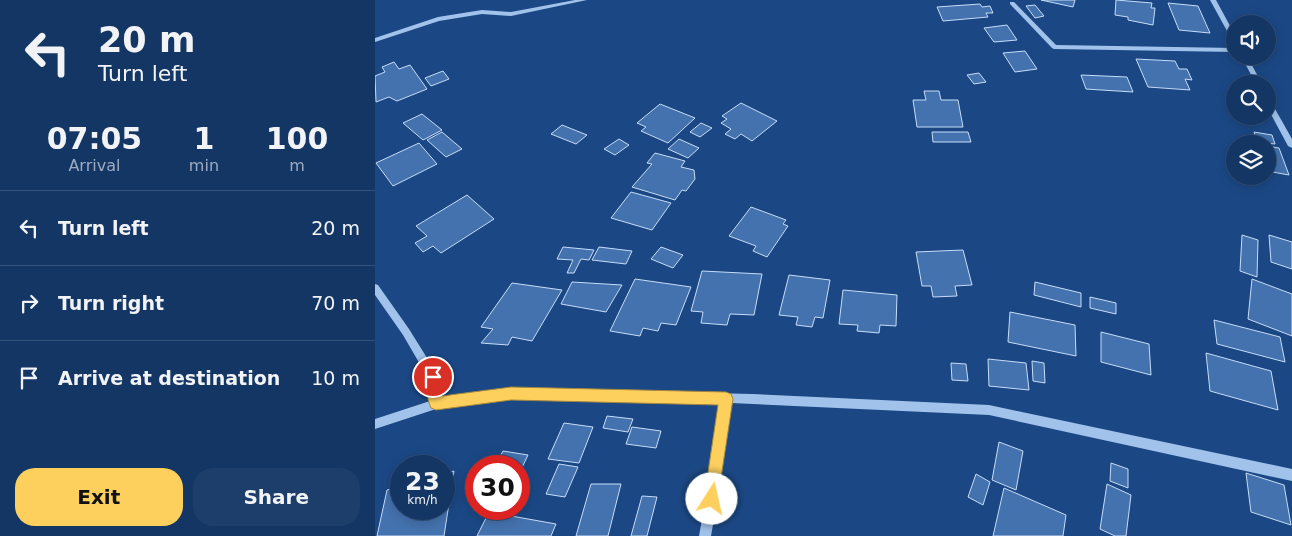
<!DOCTYPE html>
<style>
:root{--surface:#143664;--page:#1d3e6a;--text:#f1f3f6;--muted:#9dabbf;--line:#335078;--accent:#fdd05e}
body{margin:0;font-family:"DejaVu Sans",sans-serif;background:var(--page);color:var(--text);height:100vh;display:flex;flex-direction:column;font-size:19px;white-space:nowrap}
*{box-sizing:border-box;margin:0}
p{font-size:16px;color:var(--muted)}
.icon{flex:none;width:28px;height:28px;fill:none;stroke:currentColor;stroke-width:2;stroke-linecap:round;stroke-linejoin:round}
.map{position:relative;flex:1;overflow:hidden}
.details{display:flex;flex-direction:column;background:var(--surface);width:375px}
.details>*{flex:none}
.hud{background:#143664;color:var(--text);overflow:hidden}
.tools{position:absolute;left:851px;top:15px;display:grid;gap:10px}
.tools a{display:grid;place-items:center;width:50px;height:50px;border-radius:50%;background:var(--surface);box-shadow:0 2px 12px #0003,0 0 0 1px var(--line);font-size:25px}
.speed{position:absolute;left:15px;top:455px;display:flex;gap:10px;font-size:25px;font-weight:700;text-align:center}
.speed>*{display:grid;place-content:center;width:65px;height:65px;border-radius:50%;background:var(--surface);box-shadow:0 2px 12px #0003,0 0 0 1px var(--line);line-height:1}
.speed small{font-size:12px;font-weight:400}
.speed .limit{border:8px solid #d22;background:#fff;color:#111}
.pin{position:absolute;display:grid;place-items:center;width:42px;height:42px;color:#fff;margin:-21px;border:2px solid #fff;border-radius:50%;box-shadow:0 1px 5px #0007}
.me{position:absolute;width:55px;margin:-28px;rotate:10deg;stroke-linejoin:round;filter:drop-shadow(0 0 4px #0008)}
.turn{display:flex;align-items:center;gap:18px;height:105px;padding:0 15px;font-size:22px}
.turn .icon{width:65px;height:65px;stroke-width:2.5}
.turn b{display:block;font-size:35px;line-height:42px}
.eta{display:flex;justify-content:space-evenly;align-items:center;height:85px;text-align:center}
.eta b{font-size:30px;font-weight:600;line-height:35px}
.cta{display:flex;gap:10px;margin-top:auto;padding:10px 15px}
.cta a{flex:1;height:58px;border-radius:20px;background:var(--accent);color:#111;font-size:20px;font-weight:600;line-height:58px;text-align:center}
.cta a+a{background:var(--page);color:var(--text)}
ul{padding:0;list-style:none}
li{display:flex;align-items:center;gap:15px;height:75px;padding:0 15px;border-top:1px solid var(--line)}
li div{flex:1}
li b{display:block;font-size:19px}
li em{font-style:normal}
main{display:flex;flex:1;min-height:0}
.map>svg:first-child{display:block}
</style>
<main>
<section class="details">
<div class="hud">
<div class="turn"><svg class="icon" aria-label="left" viewBox="0 0 24 24"><path d="M17 20v-9H6M10 6l-5 5 5 5"/></svg><div><b>20 m</b>Turn left</div></div>
</div>
<div class="eta">
<div><b>07:05</b><p>Arrival</p></div>
<div><b>1</b><p>min</p></div>
<div><b>100</b><p>m</p></div>
</div>
<ul>
<li><svg class="icon" aria-label="left" viewBox="0 0 24 24"><path d="M17 20v-9H6M10 6l-5 5 5 5"/></svg><div><b>Turn left</b></div><em>20 m</em></li>
<li><svg class="icon" aria-label="right" viewBox="0 0 24 24"><path d="M7 20v-9h11M14 6l5 5-5 5"/></svg><div><b>Turn right</b></div><em>70 m</em></li>
<li><svg class="icon" aria-label="arrive" viewBox="0 0 24 24"><path d="M6 21V4h12l-3 4 3 4H6"/></svg><div><b>Arrive at destination</b></div><em>10 m</em></li>
</ul>
<div class="cta"><a>Exit</a><a>Share</a></div>
</section>
<div class="map">
<svg width="917" height="536" viewBox="0 0 917 536">
<rect width="100%" height="100%" fill="#1b4885"/>
<g fill="#4472ae" stroke="#c6ddf8">
<path d="M666 0H700L698 7Z"/>
<path d="M741 0 777 3 776 8H780L778 25 753 20V17L740 15Z"/>
<path d="M793 3 823 6 835 33 804 30Z"/>
<path d="M605 4 607 7 615 6 618 13H611L613 17 568 21 562 7Z"/>
<path d="M660 5 669 16 660 18 651 6Z"/>
<path d="M632 25 642 40 619 42 609 28Z"/>
<path d="M650 51 662 69 640 72 628 53Z"/>
<path d="M761 59 800 61 804 69H812L817 80 810 79 815 90 773 87Z"/>
<path d="M19 62 24 69 35 65 52 89 22 101 14 97 1 102 0 76 10 72 7 67Z"/>
<path d="M68 71 74 79 56 86 50 78Z"/>
<path d="M604 73 611 82 599 84 592 75Z"/>
<path d="M706 75 752 77 758 92 711 89Z"/>
<path d="M549 91H564L566 100H583L588 127H542L538 100H551Z"/>
<path d="M366 103 402 121 377 141 366 134 360 139 350 134 356 129 346 123 352 119 347 116Z"/>
<path d="M285 104 320 118 293 143 266 131 271 127 262 123Z"/>
<path d="M47 114 67 130 48 140 28 123Z"/>
<path d="M326 123 337 128 325 137 315 132Z"/>
<path d="M187 125 212 135 201 144 176 134Z"/>
<path d="M67 132 87 149 71 157 52 140Z"/>
<path d="M557 132H593L596 142H558Z"/>
<path d="M879 132 897 135 900 144 882 142Z"/>
<path d="M244 139 254 145 240 155 229 149Z"/>
<path d="M304 139 324 148 313 158 293 149Z"/>
<path d="M44 143 62 164 18 186 1 163Z"/>
<path d="M892 146 904 148 914 175 892 171Z"/>
<path d="M280 153 310 161 306 167 319 170 320 179 311 191 307 190 300 200 257 187 277 164 272 163Z"/>
<path d="M256 192 296 203 277 230 236 218Z"/>
<path d="M92 195 119 219 66 253 58 246 48 252 40 243 52 236 41 226Z"/>
<path d="M376 207 411 220 408 224 413 226 392 257 378 251 381 246 354 236Z"/>
<path d="M867 235 883 240 882 277 865 271Z"/>
<path d="M894 235 917 242V269L896 262Z"/>
<path d="M188 247 219 250 214 260 206 259 199 273H192L198 260 182 259Z"/>
<path d="M224 247 257 251 251 264 217 260Z"/>
<path d="M286 247 308 255 298 268 276 259Z"/>
<path d="M588 250 597 285 580 286 582 296 558 297 556 286H547L541 252Z"/>
<path d="M327 271 387 274 379 315 355 314 352 325 326 323 328 312 316 311Z"/>
<path d="M414 275 455 280 448 318 440 317 437 327 421 325 423 317 404 315Z"/>
<path d="M260 279 316 287 301 325 286 323 283 331 268 328 265 336 235 331Z"/>
<path d="M877 279 917 294V336L873 319Z"/>
<path d="M197 282 247 285 231 312 186 304Z"/>
<path d="M660 282 706 293V307L659 295Z"/>
<path d="M137 283 187 290 157 341 137 337 133 345 106 343 118 329 106 327Z"/>
<path d="M468 290 522 295 521 326 505 325 504 333 482 331 483 325 464 324Z"/>
<path d="M715 297 741 303V314L715 308Z"/>
<path d="M635 312 700 325 701 356 633 342Z"/>
<path d="M839 320 905 337 910 362 842 344Z"/>
<path d="M726 332 774 344 776 375 726 362Z"/>
<path d="M831 353 896 371 903 410 835 391Z"/>
<path d="M613 359 651 363 654 390 614 386Z"/>
<path d="M657 361 669 363 670 383 658 381Z"/>
<path d="M576 363 591 364 593 381 577 380Z"/>
<path d="M232 416 258 419 253 432 228 428Z"/>
<path d="M189 423 218 427 204 463 173 459Z"/>
<path d="M257 427 286 431 281 448 251 444Z"/>
<path d="M624 442 648 451 641 490 617 480Z"/>
<path d="M128 451 153 455 144 474V466H120Z"/>
<path d="M736 463 753 469V488L735 481Z"/>
<path d="M184 464 203 467 190 497 171 494Z"/>
<path d="M79 471 69 536H2L12 490 26 486V509H69V474Z"/>
<path d="M871 473 909 485 916 525 876 512Z"/>
<path d="M601 474 615 482 608 505 593 497Z"/>
<path d="M216 484H246L233 536H201Z"/>
<path d="M732 484 756 495 751 536H740L725 529Z"/>
<path d="M629 488 691 515 688 536H618Z"/>
<path d="M267 496 282 497 272 536H256Z"/>
<path d="M114 512 181 524 176 536H102Z"/>
</g>
<g fill="none" stroke-linecap="round" stroke-linejoin="round">
<g fill="#a1c2eb" fill-rule="evenodd">
<path d="M200 0H212L136 16 107 14 64 21 0 42V38L63 17 107 10 136 12Z"/>
<path d="M835 0H841L860 35V42L857 40Z"/>
<path d="M635 2H639L681 45 860 48V52L679 49 677 48 635 4Z"/>
<path d="M866 56H872L887 84H881Z"/>
<path d="M892 98 895 100 917 139V148L913 146 892 107Z"/>
<path d="M0 284 3 285 34 329 62 374 66 398 136 388 377 394 614 405 917 469V481L614 415 356 403 346 480 336 536H324L334 480 345 403 136 398 61 409 0 429V419L55 401 53 378 28 335 0 295Z"/>
</g>
</g>
<path fill="#fdd05e" stroke="#a4873d" d="M58 371 62 373 67 396 136 387 351 392 356 394 358 399 342 504 337 506 331 504 329 499 343 405 136 400 61 410 56 408C52 399 49 382 53 373Z"/>
</svg>
<div class="tools">
<a><svg class="icon" aria-label="sound" viewBox="0 0 24 24"><path d="M4 9h4l5-4v14l-5-4H4zM17 9q2 3 0 6"/></svg></a>
<a><svg class="icon" aria-label="search" viewBox="0 0 24 24"><circle cx="10" cy="10" r="6"/><path d="M15 15l6 6"/></svg></a>
<a><svg class="icon" aria-label="layers" viewBox="0 0 24 24"><path d="M12 4l9 5-9 5-9-5zM3 14l9 5 9-5"/></svg></a>
</div>
<div class="speed"><div>23<small>km/h</small></div><div class="limit">30</div></div>
<div class="pin" style="left:58px;top:377px;background:#d93025"><svg class="icon" aria-label="arrive" viewBox="0 0 24 24"><path d="M6 21V4h12l-3 4 3 4H6"/></svg></div>
<svg class="me" style="left:337px;top:499px" viewBox="-20 -20 40 40"><circle r="19" fill="#fff"/><path d="M0-13L10 11 0 6-10 11z" fill="#fdd05e"/></svg>
</div>
</main>
